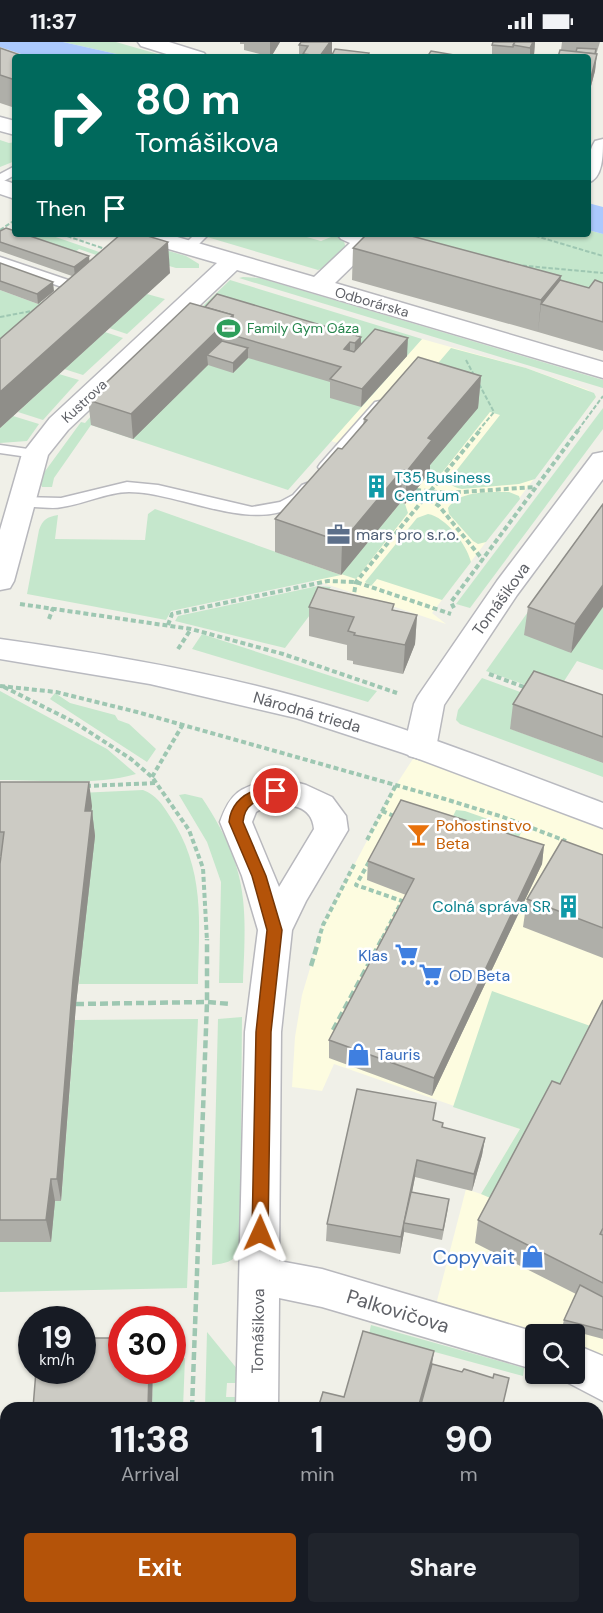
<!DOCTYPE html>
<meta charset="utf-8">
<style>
:root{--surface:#171b24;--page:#20242c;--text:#f1f3f6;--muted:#9ea1a6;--accent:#b45309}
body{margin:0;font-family:"DM Sans",sans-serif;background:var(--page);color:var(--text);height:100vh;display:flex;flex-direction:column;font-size:22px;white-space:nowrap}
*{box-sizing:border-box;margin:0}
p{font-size:20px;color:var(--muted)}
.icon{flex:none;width:33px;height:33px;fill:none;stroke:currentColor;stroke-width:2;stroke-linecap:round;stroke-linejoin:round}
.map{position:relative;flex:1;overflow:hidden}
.sheet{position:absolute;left:0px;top:1360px;width:603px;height:212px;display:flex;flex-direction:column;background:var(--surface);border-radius:18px 18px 0 0;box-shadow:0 2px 4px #0004}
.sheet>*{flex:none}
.hud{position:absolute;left:12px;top:12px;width:579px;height:183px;border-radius:6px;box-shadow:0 2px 4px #0004;background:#00695c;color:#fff;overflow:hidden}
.fabs{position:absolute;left:525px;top:1282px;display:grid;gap:12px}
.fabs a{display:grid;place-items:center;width:60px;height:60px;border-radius:6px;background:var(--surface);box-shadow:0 2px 4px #0004;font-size:30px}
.speed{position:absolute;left:18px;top:1264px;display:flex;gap:12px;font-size:30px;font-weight:700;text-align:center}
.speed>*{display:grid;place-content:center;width:78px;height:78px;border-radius:50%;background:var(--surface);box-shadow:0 2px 4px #0004;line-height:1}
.speed small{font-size:15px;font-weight:400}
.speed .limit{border:9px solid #d22;background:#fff;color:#111}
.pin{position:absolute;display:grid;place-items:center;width:51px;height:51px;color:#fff;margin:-26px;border:3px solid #fff;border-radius:50%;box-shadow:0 2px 6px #0007}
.me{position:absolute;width:66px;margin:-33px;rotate:1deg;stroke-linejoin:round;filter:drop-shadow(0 0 4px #0008)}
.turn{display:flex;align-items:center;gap:21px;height:126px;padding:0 24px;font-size:27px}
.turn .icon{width:78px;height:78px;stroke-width:2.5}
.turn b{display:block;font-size:42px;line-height:51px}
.then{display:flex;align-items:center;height:57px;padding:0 24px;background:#0003;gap:12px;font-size:22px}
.eta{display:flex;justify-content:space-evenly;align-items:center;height:102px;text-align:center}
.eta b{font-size:36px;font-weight:700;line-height:42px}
.cta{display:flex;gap:12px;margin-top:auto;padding:12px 24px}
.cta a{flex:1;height:69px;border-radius:6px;background:var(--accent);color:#fff;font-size:24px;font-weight:700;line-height:69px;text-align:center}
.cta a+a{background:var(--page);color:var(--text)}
.status{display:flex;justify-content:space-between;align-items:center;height:42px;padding:0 30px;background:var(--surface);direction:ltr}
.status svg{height:16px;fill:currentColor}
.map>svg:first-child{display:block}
</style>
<div class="status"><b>11:37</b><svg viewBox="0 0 49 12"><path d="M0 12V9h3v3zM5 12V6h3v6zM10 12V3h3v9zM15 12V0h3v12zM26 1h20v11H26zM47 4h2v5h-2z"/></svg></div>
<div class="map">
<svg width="603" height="1571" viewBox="0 0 603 1571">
<rect width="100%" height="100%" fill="#f0f0e8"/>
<g fill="#fdfce0">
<path d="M422 297 526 326 588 348 596 355 432 571 446 582 290 530 366 410 331 399Z"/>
<path d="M420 706 603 773V1335L575 1322 574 1293H536L432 1278 466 1147 481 1152 520 1087 334 1022 322 1049 292 1045 295 995 302 953 323 883 396 743Z"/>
</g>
<g fill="#c5e7cc">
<path d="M63 0H116L168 15H130Z"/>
<path d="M0 98 9 101 15 100V119L0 125Z"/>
<path d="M588 188 603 192V256L380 192H588Z"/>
<path d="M15 189V192H47L105 212 102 215 79 207 68 216 7 195Z"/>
<path d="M208 192H296L321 199 336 193 344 199 346 207 327 225 318 228 207 195Z"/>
<path d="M155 205 186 214 199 222V226H176L125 211Z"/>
<path d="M243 235 260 236 603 338V346L239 236Z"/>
<path d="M230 238 422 297 288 448 91 383 54 436 52 445H42L40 440 43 432 81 380 85 381 104 359Z"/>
<path d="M0 248 38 262 40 260 56 265 0 315Z"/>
<path d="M147 252 165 257 127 292 109 286Z"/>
<path d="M105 290 123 296 83 333 64 327Z"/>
<path d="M451 306 526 326 594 351 596 355 535 437 519 442 462 447C456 446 451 444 449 438L500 373 490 370 441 432 426 428 416 347Z"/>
<path d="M59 332 79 338 43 378 18 370Z"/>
<path d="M603 366V387L470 566 456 562Z"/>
<path d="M13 374 39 382 27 399 0 401V386Z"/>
<path d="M509 450 519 454 520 457 486 500 478 502 473 499 449 472 448 466C459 448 491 450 509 450Z"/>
<path d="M401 460 405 462 408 471 356 537 341 532Z"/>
<path d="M155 467 341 533 171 569 166 578 27 552 39 488C43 477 47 475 58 473L55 497 145 498 148 472Z"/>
<path d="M428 472C446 475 467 503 471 520L442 558 377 537 371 544 365 540 417 476Z"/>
<path d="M318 544 331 545 285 606 175 579 178 574Z"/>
<path d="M535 560 570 611 603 565V628L577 619 559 647 588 665 486 629Z"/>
<path d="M202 592 377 649 368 660 192 607Z"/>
<path d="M482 636 531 654 511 687 603 721V735L460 682 456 678 458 668Z"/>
<path d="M0 649 107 707 136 732C96 744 42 738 0 738Z"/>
<path d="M55 651 70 661 115 673 118 678 129 682 156 707 147 720 53 659 50 657Z"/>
<path d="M143 748C156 753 162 762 169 773 206 827 199 880 198 942H79L88 794 79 751Z"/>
<path d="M185 752 202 756C248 825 247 861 243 941H219L221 840 207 800 179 753Z"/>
<path d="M456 768 465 769 522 789 510 812 445 791Z"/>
<path d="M492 949 596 986 497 1159 481 1152 520 1087 453 1065Z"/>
<path d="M242 975 240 1208C233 1221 225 1221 212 1223L218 977Z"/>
<path d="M198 977 187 1246 0 1250V1200L55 1159H61L75 978Z"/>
<path d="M371 1283 524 1326 523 1334 369 1292Z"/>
<path d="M207 1290 238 1328V1341H227L226 1355H238V1366H205Z"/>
<path d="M185 1316 183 1366H152L153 1329H172L173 1317Z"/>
</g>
<g fill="#abc9fd">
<path d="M0 0H63L130 15H30L0 5Z"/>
<path d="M588 161 603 165V192L588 188Z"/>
</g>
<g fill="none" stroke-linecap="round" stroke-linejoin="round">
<defs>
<g id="lane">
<path d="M15 124V133L0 141V132Z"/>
<path d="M195 192H209L192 209H182L181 206Z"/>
<path d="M0 215 83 243 85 246 78 250 73 249 0 223Z"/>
<path d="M380 359 385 360 387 363 385 366 330 428H320L318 425 320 422 375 360Z"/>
<path d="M0 403 35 408 42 412 35 416 0 411Z"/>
<path d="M127 440 158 443 252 465 280 460 293 453 302 443 307 441 314 446C274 504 185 450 129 450 107 450 84 462 62 465 53 467 43 465 34 465 27 465 19 466 13 460L21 455 61 456Z"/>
</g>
<g id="street">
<path d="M138 0H169L204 11 207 15H176L141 4Z"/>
<path d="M0 75 15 79V93L0 89Z"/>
<path d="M603 97C603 114 603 136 588 141 588 127 587 111 595 99Z"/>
<path d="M0 137 15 142V157L0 152Z"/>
<path d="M130 192H167L314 235 350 201 341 197 337 192H370L376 198 371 206 335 241 603 320V336L237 228 68 388 48 413 14 539 10 546 0 548V488L22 412 50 376 217 221 134 197Z"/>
<path d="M603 410V437L517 553 444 663 436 706 431 714 420 717 409 714 404 706 414 662 418 654 497 539 593 412Z"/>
<path d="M270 738H288L306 743 332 755 346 774 348 788 306 859 292 888 281 990 279 1219 322 1227 545 1293H536V1328L322 1265 279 1256 278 1366H236L245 990 258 888 242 834 220 780C231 749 240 746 270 738ZM270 762C290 762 312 763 314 787L279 845 252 780 256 770Z"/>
<path d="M574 1302 603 1314V1359L559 1336 557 1332H574Z"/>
<rect x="231" y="1566" width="46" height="5"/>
</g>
<path id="secondary" d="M0 597C100 611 201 628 299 655 402 683 502 723 603 761V786L403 711 296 676 150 642 0 617Z"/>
</defs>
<use href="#lane" stroke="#b8b8bd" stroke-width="3"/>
<use href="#street" stroke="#b8b8bd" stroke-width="3"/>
<use href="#secondary" stroke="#b9bac0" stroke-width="3"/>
<g stroke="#9ec7b2" stroke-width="2" stroke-dasharray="4.5 2" stroke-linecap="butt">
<path d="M0 188 15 178"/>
<path d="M61 192 108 208"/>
<path d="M529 192 603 214"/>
<path d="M516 223 603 231"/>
<path d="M0 275 37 268"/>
<path d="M466 318 475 335"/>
<path d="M479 342 494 370 479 388"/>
<path d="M578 388 603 354"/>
</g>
<g stroke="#9ec7b2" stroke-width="4" stroke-dasharray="5 3" stroke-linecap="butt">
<path d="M416 448 448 451 535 445"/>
<path d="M416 448 439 464 483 518"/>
<path d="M353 558 356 540 481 387"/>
<path d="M20 562 191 587 283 612 397 651"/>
<path d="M454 566 451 560 579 387"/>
<path d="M49 577 53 566"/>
<path d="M168 583 172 572 328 539 356 540 451 572"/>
<path d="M178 607 191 587"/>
<path d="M489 632 527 646"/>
<path d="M0 644 56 650 137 670 445 757 503 775 566 799"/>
<path d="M4 645 74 680 131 717 152 735 189 788 203 826 207 899"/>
<path d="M152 735 182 684"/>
<path d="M86 744 157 741"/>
<path d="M382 769 394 774"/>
<path d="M367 798 396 743"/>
<path d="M369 820 356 843 402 859 381 899"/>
<path d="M318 899 323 883 355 821"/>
</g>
<g stroke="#9ec7b2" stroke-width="4.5" stroke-dasharray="8 4" stroke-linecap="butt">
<path d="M311 924 319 897"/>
<path d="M76 962 207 960 230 962"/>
<path d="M333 988 382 897"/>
<path d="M192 1366 207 960V897"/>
<path d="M186 1566V1571"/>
</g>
<use href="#lane" fill="#fff" fill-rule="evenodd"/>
<use href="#street" fill="#fff" fill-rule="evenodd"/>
<use href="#secondary" fill="#fff" fill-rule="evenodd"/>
</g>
<g fill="#afafa9">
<path d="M240 0H280L271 15 244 8V2H240Z"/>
<path d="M301 0H332V13L369 15H299V3Z"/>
<path d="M535 0 534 13 532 15H512V14V15L492 13V3Z"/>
<path d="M562 0H600L596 13 595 29 588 55V15L561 8Z"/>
<path d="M0 6 15 15V66L0 61Z"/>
<path d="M0 189 90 219 170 231 0 386V297L72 234 0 209Z"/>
<path d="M353 206 560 238 589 246 603 241V309L538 290 352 238Z"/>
<path d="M0 221 54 249 38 262 0 248Z"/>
<path d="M205 265 361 295V302L407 314 361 365 330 356V340L248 316 233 331 208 323 133 397 91 383 88 358Z"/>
<path d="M481 334 478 366 430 423V430L405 462 401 460 341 533 275 510V477L342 407 363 383 364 377Z"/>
<path d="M603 462 571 611 524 593 528 565Z"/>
<path d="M309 565 394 568 417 573 415 602 403 632 353 622V619L347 618V603L309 594Z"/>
<path d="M603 653V721L510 687 513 662Z"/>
<path d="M0 740 92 764 91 769H92L95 794 76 962 61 1159H55L51 1200H0V822L1 814H0Z"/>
<path d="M544 803 542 822 432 1054 329 1016V998L406 853 367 838 368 819Z"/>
<path d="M603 813V916L523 885 527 857Z"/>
<path d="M603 958V1297L562 1286 564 1278 576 1252 475 1201 478 1178 560 1042Z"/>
<path d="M434 1078 442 1086 485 1096 482 1113 472 1149 415 1135 412 1150 448 1166 442 1198 404 1190 400 1212 326 1199 327 1182Z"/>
</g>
<g fill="#8f8e89">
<path d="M270 0H280L271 15H270Z"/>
<path d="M330 0H332V14L331 15H320Z"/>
<path d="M533 0H535L534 13 532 15H530V6Z"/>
<path d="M597 12 595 29 588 55 589 43Z"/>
<path d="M168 200 170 231 0 386V350Z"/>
<path d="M89 214 90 224 75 235 74 225Z"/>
<path d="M561 234 557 266 541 262 538 290 541 258Z"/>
<path d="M53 240 54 249 38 262 37 252Z"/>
<path d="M233 273V294L222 290V308L207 313 208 323 133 397 131 372Z"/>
<path d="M361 295V313L354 320 355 301Z"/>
<path d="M408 296 407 314 361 365 362 347Z"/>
<path d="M350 300V318L344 307Z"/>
<path d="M248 306V316L233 331V321Z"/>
<path d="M481 334 478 366 430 423V430L405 462 407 429 428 396Z"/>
<path d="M402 428 401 460 341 533 342 500Z"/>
<path d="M603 543V565L571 611 575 582Z"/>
<path d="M417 573 415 602 403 632 405 603Z"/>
<path d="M89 740 92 764 88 794 85 769Z"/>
<path d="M92 769 95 794 76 962 61 1159 57 1137 73 938Z"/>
<path d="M544 803 542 822 432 1054 434 1036Z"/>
<path d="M485 1096 482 1113 472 1149 474 1132Z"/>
<path d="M417 1118 415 1135 406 1181H404V1190L400 1212 401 1195Z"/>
<path d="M51 1137 55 1159 51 1200 46 1178Z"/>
<path d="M434 1309 430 1336 422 1366H418Z"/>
<path d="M149 1329H153L152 1366H148Z"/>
<rect x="143" y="1566" width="4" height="5"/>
</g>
<g fill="#cccbc4" stroke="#8f8e89" stroke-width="1.5">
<path d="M301 0H330L320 14 303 12 308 4 299 3Z"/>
<path d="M493 0H515L513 5 492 3Z"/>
<path d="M515 0H533L530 6 513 3Z"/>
<path d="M0 6 26 15H15V38L0 33Z"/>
<path d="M577 6 596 7 595 12 576 10Z"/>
<path d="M335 7 369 11 367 15H331Z"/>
<path d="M560 8 597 12 589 43H588V15H558Z"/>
<path d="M431 9 460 14 459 15H427Z"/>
<path d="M6 186 15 189V192H24L89 214 74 225 0 200V189Z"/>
<path d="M121 192H141L168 200 0 350V297Z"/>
<path d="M367 192H404L561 234 541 258 353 206Z"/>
<path d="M0 221 53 240 37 252 0 239Z"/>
<path d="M560 238 589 246 595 238 603 241V280L541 262Z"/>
<path d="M217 252 361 295 355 301 350 300 344 307 354 310 375 287 408 296 362 347 330 337 341 325 222 290 233 279V273L205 265Z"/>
<path d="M190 261 233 273 131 372 88 358Z"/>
<path d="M222 299 248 306 233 321 207 313Z"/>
<path d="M418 315 481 334 428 396 432 398 407 429 402 428 342 500 275 477 338 406 342 407 367 378 364 377Z"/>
<path d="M603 462V543L575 582 528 565Z"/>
<path d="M318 545 394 562 392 568 417 573 405 603 354 593 355 591 348 589 354 575 309 565Z"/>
<path d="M534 629 603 653V695L513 662Z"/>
<path d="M0 740H89L85 769H92L73 938 57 1137H51L46 1178H0V822L4 790H0Z"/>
<path d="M401 758 544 803 434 1036 329 998 414 837 368 819Z"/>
<path d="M562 798 603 813V886L527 857Z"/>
<path d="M603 958V1186L600 1192 603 1193V1241L478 1178 552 1039 560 1042Z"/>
<path d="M357 1047 436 1061 433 1078 443 1081 442 1085 485 1096 474 1132 417 1118 401 1195 327 1182Z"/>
<path d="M411 1150 449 1157 443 1188 404 1181Z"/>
<path d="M580 1243 603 1255V1288L564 1278Z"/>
<path d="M363 1289 434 1309 418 1366H318L323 1350 344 1355Z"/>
<path d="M82 1296H122V1329H149L148 1366H33L36 1329H82Z"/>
<path d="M432 1322 462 1330 464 1327 493 1336 494 1332 509 1336 502 1366H420Z"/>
<path d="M597 1554 603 1555V1571H558V1566H597Z"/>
<rect x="20" y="1566" width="123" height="5"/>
</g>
<path fill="#b45309" stroke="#753606" stroke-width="1.5" d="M264 745H276L282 749 280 753C263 758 245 757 243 780L266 834 282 888 271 990 268 1191 266 1196 260 1198 254 1196 252 1191 256 990 267 888 252 834 229 780C231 760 246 750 264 745Z"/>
<defs>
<symbol id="stadium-bare" viewBox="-9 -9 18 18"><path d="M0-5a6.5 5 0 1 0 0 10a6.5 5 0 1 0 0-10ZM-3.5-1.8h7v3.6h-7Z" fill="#2e9e5b" stroke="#fff" stroke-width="2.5" paint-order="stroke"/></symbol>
<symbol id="building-bare" viewBox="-9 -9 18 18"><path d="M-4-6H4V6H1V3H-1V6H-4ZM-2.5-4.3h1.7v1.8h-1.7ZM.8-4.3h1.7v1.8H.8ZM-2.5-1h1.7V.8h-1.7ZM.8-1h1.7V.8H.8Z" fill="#0f9aa8" stroke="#fff" stroke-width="2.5" paint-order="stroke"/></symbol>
<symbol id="office-bare" viewBox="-9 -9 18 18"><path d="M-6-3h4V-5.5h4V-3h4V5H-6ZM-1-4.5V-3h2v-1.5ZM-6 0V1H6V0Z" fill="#5c6f8a" stroke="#fff" stroke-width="2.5" paint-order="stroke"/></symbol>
<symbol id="bar-bare" viewBox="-9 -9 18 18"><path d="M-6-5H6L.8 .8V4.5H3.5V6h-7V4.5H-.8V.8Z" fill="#e8710a" stroke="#fff" stroke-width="2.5" paint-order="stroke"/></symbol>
<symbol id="supermarket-bare" viewBox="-9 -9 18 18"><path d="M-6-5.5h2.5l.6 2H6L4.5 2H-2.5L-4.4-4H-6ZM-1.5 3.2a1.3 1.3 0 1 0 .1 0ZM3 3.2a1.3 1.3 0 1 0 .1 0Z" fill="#3f7fe0" stroke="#fff" stroke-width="2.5" paint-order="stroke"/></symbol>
<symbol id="shop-bare" viewBox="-9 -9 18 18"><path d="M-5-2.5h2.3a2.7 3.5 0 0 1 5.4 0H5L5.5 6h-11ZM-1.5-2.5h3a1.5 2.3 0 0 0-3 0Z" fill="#3f7fe0" stroke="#fff" stroke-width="2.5" paint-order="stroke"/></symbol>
</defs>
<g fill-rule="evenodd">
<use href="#stadium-bare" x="212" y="270" width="33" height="33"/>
<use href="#building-bare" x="360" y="428" width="33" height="33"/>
<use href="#office-bare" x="322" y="476" width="33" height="33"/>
<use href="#bar-bare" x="402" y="776" width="33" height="33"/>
<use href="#building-bare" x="552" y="848" width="33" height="33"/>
<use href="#supermarket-bare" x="390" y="896" width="33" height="33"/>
<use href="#supermarket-bare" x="414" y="916" width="33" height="33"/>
<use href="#shop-bare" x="342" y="996" width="33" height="33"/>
<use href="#shop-bare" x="516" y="1198" width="33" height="33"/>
</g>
<g text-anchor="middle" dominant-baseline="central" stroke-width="5" stroke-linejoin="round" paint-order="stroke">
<g font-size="14" fill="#5f6167" stroke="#fff">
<text transform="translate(372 260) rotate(16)">Odborárska</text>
<text transform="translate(84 359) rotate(-43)">Kustrova</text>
</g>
<g font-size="14" fill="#27864d" stroke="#fff" text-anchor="start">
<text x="247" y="286">Family Gym Oáza</text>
</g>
<g font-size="16" fill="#0d838f" stroke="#fff" text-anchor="start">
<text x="394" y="435">T35 Business<tspan x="394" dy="18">Centrum</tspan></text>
<text x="551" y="864" text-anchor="end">Colná správa SR</text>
</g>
<g font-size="16" fill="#4e5e75" stroke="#fff" text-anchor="start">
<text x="356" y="492">mars pro s.r.o.</text>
</g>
<g font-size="16" fill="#5f6167" stroke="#fff">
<text transform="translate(501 557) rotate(-54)">Tomášikova</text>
<text transform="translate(307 670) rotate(16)">Národná trieda</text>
<text transform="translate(258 1289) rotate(-89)">Tomášikova</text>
</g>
<g font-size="16" fill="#c56008" stroke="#fff" text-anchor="start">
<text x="436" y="783">Pohostinstvo<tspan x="436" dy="18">Beta</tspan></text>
</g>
<g font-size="16" fill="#366cbe" stroke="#fff" text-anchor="start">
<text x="388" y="913" text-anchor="end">Klas</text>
<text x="449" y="933">OD Beta</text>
<text x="377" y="1012">Tauris</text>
</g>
<g font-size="20" fill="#366cbe" stroke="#fff" text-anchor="end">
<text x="515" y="1215">Copyvait</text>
</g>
<g font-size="20" fill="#5f6167" stroke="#fff">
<text transform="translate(398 1269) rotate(17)">Palkovičova</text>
</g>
</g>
</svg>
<div class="fabs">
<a><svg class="icon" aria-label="search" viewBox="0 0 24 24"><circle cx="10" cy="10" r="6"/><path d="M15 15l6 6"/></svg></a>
</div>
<div class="speed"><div>19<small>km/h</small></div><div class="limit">30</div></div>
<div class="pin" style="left:276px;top:749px;background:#d93025"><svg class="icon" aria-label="arrive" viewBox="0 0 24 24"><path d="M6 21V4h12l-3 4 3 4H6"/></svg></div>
<svg class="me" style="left:260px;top:1191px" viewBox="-20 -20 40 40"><path d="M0-17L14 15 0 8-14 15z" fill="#b45309" stroke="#fff" stroke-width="4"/></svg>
<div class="hud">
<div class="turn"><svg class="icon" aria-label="right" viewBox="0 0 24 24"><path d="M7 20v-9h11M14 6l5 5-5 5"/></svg><div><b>80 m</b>Tomášikova</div></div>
<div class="then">Then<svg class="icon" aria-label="arrive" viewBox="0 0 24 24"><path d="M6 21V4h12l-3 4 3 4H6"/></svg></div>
</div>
<section class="sheet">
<div class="eta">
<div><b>11:38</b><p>Arrival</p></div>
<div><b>1</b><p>min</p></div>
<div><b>90</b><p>m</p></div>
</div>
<div class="cta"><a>Exit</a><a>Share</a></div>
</section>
</div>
